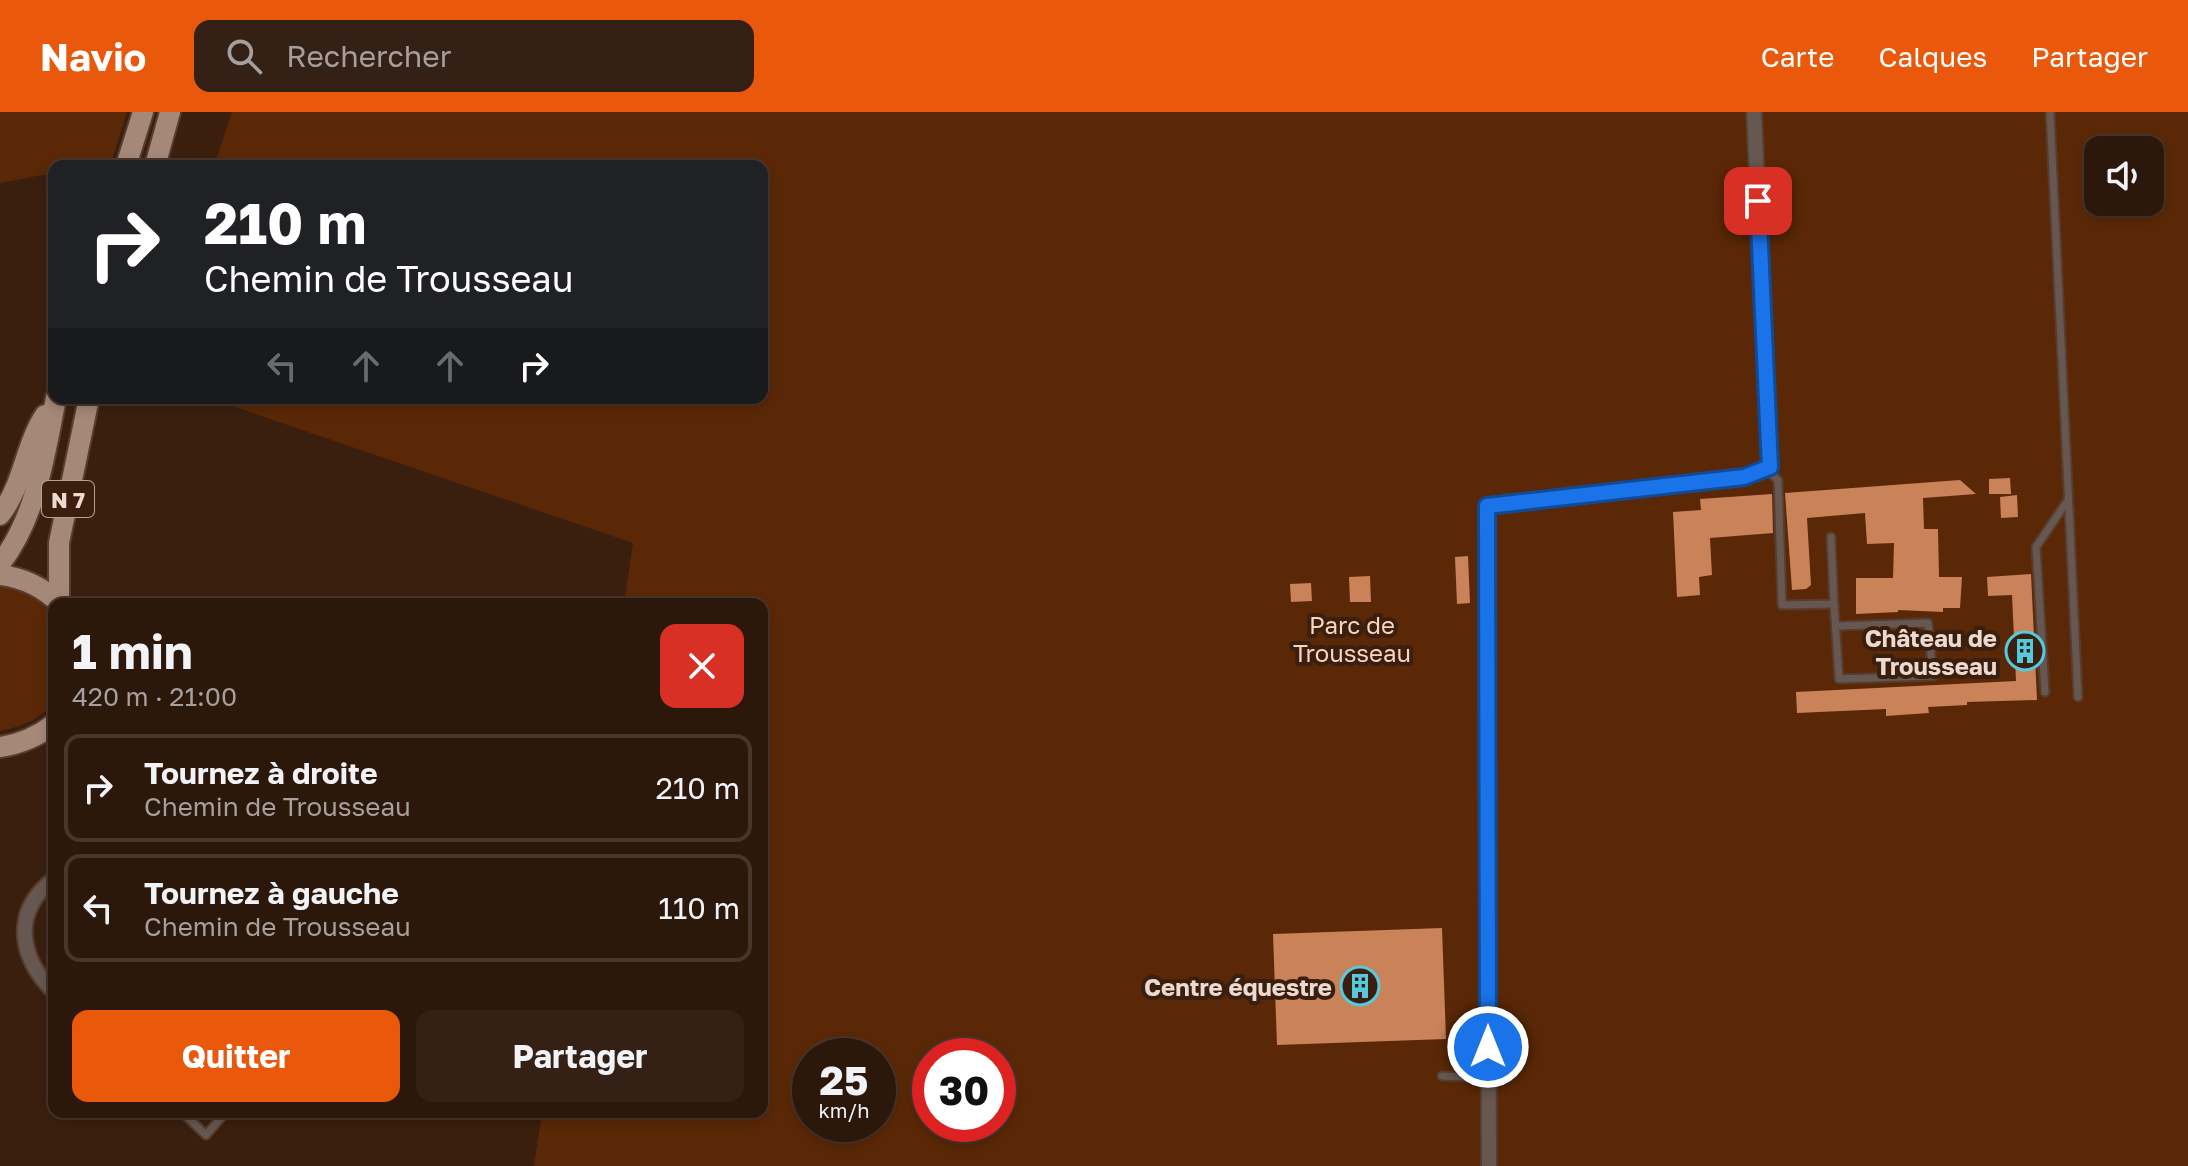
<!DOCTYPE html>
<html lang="fr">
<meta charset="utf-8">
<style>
:root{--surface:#2c170b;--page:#342014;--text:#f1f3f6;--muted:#a69f9d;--line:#48362c;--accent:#ea580c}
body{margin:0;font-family:"Golos Text",sans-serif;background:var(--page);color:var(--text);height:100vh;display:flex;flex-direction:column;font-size:30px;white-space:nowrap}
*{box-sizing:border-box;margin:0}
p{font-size:26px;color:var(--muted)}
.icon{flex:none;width:44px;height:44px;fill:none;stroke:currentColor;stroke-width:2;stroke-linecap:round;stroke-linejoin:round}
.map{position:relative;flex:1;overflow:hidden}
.drawer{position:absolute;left:48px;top:486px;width:720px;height:520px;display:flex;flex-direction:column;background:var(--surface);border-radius:16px;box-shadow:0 4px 12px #0003,0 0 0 2px var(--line)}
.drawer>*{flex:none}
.banner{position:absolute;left:48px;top:48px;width:720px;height:244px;border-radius:16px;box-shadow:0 4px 12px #0003,0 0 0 2px var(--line);background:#202124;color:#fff;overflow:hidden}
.controls{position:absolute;left:2084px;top:24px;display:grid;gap:16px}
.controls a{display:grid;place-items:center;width:80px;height:80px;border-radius:16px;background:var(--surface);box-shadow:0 4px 12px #0003,0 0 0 2px var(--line);font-size:40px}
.speed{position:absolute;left:792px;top:926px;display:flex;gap:16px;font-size:40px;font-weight:700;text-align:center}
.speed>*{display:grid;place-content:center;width:104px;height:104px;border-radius:50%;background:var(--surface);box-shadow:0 4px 12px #0003,0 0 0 2px var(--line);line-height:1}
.speed small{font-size:20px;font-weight:400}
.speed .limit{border:12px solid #d22;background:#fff;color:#111}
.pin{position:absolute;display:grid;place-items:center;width:68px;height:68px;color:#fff;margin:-34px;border-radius:16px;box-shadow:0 4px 12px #0006}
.me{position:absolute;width:88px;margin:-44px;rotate:0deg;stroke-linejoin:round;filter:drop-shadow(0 0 6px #0008)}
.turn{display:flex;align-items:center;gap:28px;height:168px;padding:0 24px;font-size:36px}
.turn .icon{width:104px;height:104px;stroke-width:2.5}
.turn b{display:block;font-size:56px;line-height:68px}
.lanes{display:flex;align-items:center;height:76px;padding:0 24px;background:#0003;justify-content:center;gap:40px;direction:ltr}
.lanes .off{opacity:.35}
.round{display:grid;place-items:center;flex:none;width:84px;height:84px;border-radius:16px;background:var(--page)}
.summary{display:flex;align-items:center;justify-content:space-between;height:136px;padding:0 24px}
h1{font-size:48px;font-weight:700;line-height:60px}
.button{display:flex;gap:16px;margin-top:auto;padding:16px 24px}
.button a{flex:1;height:92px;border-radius:16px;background:var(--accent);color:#fff;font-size:32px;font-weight:700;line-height:92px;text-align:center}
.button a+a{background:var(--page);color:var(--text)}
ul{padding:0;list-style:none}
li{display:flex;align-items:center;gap:24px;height:108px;margin:0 16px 12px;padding:0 8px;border:4px solid var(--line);border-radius:16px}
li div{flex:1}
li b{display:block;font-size:30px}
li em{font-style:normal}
header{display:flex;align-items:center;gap:48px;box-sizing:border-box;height:112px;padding:0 40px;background:var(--accent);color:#fff}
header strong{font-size:38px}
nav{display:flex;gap:44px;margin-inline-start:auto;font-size:28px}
.search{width:560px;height:72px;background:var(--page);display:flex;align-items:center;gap:20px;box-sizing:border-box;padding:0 28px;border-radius:16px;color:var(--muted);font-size:30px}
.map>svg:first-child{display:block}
</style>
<header>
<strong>Navio</strong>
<div class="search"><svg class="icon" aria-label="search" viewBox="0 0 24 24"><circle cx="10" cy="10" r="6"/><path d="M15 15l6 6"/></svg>Rechercher</div>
<nav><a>Carte</a><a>Calques</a><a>Partager</a></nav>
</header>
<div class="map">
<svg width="2188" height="1054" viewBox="0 0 2188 1054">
<rect width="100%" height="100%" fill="#3a1f0f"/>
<g fill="#5a2806" fill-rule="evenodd">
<path d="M0 0H127L110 54H54V64L42 63 0 71Z"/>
<path d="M232 0H2188V1054H534L542 1000H762V492H624L633 431 209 286H762V54H214ZM2098 38H2150V90H2098ZM810 944H878V1012H810ZM930 944H998V1012H930Z"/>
<path d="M0 473C22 474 41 485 54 502V590C39 608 23 614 0 619Z"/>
</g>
<g fill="#ca8259">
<path d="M2010 366 2011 382H1989V367Z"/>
<path d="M1960 368 1976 382 1923 386 1924 417H1938L1939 465H1962L1960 496H1943V500L1898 498V500L1856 502V466H1893L1894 431 1867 432 1865 401 1807 406 1811 473 1806 477 1792 478 1785 381Z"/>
<path d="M1772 382 1773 421 1710 426 1712 463 1699 465 1700 483 1677 485 1673 400 1701 398 1700 387Z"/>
<path d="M2017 383 2018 405 2001 406 2000 385Z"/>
<path d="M1468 444 1470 491 1457 492 1455 445Z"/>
<path d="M2031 462 2037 588 1967 590V593L1928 595 1929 601 1886 604V597L1797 601 1796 580 2016 569 2012 483 1988 484 1987 465Z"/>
<path d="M1370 464 1371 490H1350L1349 465Z"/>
<path d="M1311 471 1312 489 1291 490 1290 472Z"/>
<path d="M1442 816 1446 927 1277 933 1273 822Z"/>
</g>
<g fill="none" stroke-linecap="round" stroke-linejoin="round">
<defs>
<g id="service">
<path d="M2050 0 2078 585"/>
<path d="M1767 358 1778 368 1782 493 1834 492 1831 425"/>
<path d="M1834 492 1839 567 1933 564 1928 511 1836 514"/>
<path d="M2045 580 2036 435 2068 388"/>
<path d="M1442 964 1488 966"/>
<path d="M182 1000 206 1023 226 1000"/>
</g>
<g id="minor">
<path d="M54 767C11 800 19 845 54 880"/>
<path d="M1489 1054 1487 394 1744 365 1770 355 1754 0"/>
</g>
<g id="primary">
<path d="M126 54 143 0"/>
<path d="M155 54 170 0"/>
<path d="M0 403C24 372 25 333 45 303"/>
<path d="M0 452C36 406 45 343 56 286"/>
<path d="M0 463C24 466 43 475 60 492"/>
<path d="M59 490V431L89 286"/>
<path d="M0 635C21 632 37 625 54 612"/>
</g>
</defs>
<use href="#service" stroke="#563d2e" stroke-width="11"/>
<use href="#minor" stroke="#563d2e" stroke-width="18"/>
<use href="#primary" stroke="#563d2e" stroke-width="24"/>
<use href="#service" stroke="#665850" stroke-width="7"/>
<use href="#minor" stroke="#665850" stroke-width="14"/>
<use href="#primary" stroke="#a58878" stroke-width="20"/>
</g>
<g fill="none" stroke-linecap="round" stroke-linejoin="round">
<defs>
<path id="route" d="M1488 935 1487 394 1744 365 1770 355 1758 89"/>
</defs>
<use href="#route" stroke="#114b97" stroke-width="20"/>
<use href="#route" stroke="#1a73e8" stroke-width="14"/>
</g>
<defs>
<symbol id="building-ring" viewBox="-11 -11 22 22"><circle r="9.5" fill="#3a1f0f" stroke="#55cade" stroke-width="1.5"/><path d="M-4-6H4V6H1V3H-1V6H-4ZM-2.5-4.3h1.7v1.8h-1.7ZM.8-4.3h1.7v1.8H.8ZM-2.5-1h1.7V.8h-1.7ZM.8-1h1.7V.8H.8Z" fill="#55cade"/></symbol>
</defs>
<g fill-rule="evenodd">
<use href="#building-ring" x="2003" y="517" width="44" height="44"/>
<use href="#building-ring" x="1338" y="852" width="44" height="44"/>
</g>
<g text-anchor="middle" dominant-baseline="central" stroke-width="8" stroke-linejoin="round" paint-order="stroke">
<rect fill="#3a1f0f" stroke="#b7a195" stroke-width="2" x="42" y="369" width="52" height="36" rx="6"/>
<g font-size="22" font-weight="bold" fill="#ecd9cf">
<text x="68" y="387">N 7</text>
</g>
<g font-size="24" fill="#fcd3be" stroke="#3a1f0f">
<text x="1352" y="512">Parc de<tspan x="1352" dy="28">Trousseau</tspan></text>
</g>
<g font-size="24" font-weight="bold" fill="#ecd9cf" stroke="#3a1f0f" text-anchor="end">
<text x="1997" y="525">Château de<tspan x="1997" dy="28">Trousseau</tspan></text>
<text x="1332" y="874">Centre équestre</text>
</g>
</g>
</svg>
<div class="controls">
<a><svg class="icon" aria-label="sound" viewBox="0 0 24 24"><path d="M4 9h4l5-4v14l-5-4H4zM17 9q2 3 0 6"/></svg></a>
</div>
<div class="speed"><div>25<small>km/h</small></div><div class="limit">30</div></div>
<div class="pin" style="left:1758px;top:89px;background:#d93025"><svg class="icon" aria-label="arrive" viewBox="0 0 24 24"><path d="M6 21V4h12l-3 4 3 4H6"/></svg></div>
<svg class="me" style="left:1488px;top:935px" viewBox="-20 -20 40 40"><circle r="17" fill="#1a73e8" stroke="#fff" stroke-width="3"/><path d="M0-11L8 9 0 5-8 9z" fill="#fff"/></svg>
<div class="banner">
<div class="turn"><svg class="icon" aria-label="right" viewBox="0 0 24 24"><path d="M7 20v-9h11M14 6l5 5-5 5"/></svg><div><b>210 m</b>Chemin de Trousseau</div></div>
<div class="lanes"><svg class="icon off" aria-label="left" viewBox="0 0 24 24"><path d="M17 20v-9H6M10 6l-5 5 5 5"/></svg><svg class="icon off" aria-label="ahead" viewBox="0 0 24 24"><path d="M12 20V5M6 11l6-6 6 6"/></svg><svg class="icon off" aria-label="ahead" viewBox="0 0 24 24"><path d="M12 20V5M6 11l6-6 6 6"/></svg><svg class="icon" aria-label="right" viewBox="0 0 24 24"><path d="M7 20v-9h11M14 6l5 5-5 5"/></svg></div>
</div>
<section class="drawer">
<div class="summary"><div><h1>1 min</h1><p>420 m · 21:00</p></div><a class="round" style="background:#d93025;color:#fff"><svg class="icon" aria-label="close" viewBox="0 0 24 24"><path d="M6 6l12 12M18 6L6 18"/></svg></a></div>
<ul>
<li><svg class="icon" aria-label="right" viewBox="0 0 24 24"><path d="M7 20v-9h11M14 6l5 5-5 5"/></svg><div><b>Tournez à droite</b><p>Chemin de Trousseau</p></div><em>210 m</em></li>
<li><svg class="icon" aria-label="left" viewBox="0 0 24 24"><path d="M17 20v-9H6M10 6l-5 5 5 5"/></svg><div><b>Tournez à gauche</b><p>Chemin de Trousseau</p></div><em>110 m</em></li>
</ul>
<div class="button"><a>Quitter</a><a>Partager</a></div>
</section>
</div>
